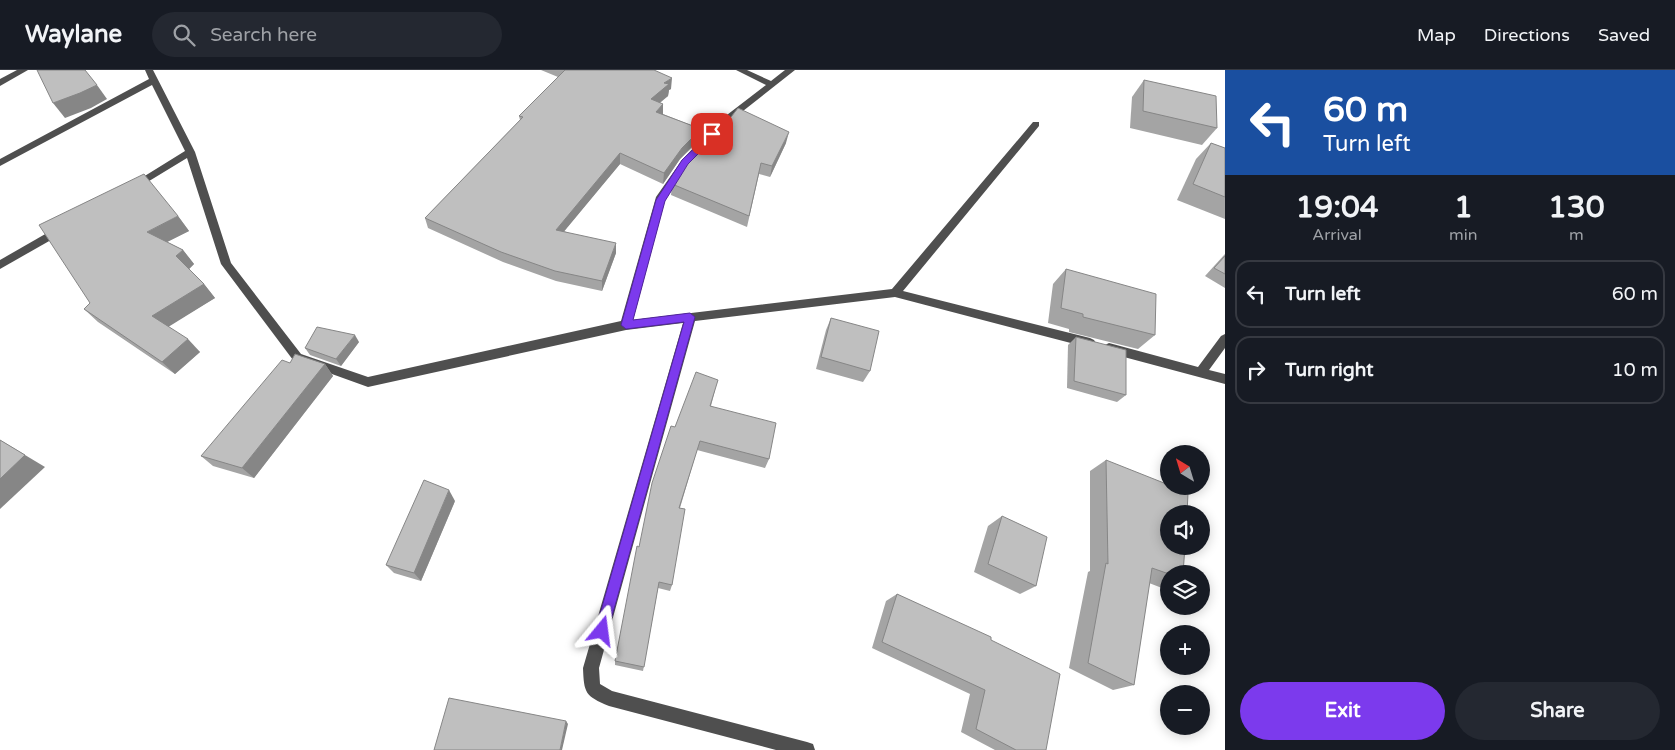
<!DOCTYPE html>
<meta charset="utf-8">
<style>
:root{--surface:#171b24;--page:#242831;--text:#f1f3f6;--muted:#9ea1a6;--line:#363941;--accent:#7c3aed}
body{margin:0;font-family:"Varela Round",sans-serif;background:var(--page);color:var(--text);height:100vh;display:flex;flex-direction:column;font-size:19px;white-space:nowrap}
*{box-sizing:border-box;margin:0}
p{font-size:16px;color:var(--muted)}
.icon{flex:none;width:28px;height:28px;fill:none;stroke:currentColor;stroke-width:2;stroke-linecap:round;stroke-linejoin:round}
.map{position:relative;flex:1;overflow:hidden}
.side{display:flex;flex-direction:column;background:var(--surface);width:450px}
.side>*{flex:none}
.top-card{background:#1a4fa0;color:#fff;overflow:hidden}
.needle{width:32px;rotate:322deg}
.fabs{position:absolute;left:1160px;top:375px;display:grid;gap:10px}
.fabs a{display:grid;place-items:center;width:50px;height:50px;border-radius:50%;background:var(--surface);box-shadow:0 2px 12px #0003;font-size:25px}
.pin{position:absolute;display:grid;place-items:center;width:42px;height:42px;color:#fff;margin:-21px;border-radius:10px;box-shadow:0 2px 8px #0006}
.me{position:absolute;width:55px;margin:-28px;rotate:16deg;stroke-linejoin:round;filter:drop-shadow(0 0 4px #0008)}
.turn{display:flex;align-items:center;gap:18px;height:105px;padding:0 15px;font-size:22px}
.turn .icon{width:65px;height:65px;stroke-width:2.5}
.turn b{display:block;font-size:35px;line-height:42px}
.eta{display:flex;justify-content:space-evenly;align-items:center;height:85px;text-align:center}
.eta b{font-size:30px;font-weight:700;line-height:35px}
.button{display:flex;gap:10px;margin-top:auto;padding:10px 15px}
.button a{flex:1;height:58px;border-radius:30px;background:var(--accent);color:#fff;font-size:20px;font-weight:700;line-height:58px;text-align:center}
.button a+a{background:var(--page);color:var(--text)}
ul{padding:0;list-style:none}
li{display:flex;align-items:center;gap:15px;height:68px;margin:0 10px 8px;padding:0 5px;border:2px solid var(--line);border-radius:15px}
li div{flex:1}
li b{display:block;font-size:19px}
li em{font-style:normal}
header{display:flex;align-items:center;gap:30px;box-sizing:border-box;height:70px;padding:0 25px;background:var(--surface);border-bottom:1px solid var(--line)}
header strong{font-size:24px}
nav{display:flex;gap:28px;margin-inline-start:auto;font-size:18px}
.search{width:350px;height:45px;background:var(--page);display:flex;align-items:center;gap:12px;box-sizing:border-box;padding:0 18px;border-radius:28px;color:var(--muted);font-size:19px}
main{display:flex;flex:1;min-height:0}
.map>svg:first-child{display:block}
</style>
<header>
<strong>Waylane</strong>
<div class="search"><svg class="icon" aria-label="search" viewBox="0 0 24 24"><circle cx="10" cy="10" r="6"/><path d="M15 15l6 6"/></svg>Search here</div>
<nav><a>Map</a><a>Directions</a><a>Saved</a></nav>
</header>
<main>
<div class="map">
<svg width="1225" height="680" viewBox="0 0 1225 680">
<rect width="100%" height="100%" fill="#fff"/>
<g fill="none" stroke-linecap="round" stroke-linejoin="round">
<g fill="#4f4f4f" fill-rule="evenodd">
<path d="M17 0H28L0 16V9Z"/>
<path d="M145 0H153L195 82 231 193 301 284 368 307 621 251 656 127 682 90 723 48 766 15 736 0H747L771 11 785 0H795L729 52 688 94 665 130 633 250 892 219 1033 52H1039V56L903 221 1090 268 1094 270 1096 273 1094 276 1090 278 895 227 695 251 599 598 600 614 612 621 807 672 813 674 815 680H776L609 636C585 626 584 623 583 598L683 253 626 260 368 317 293 290 221 194 187 88 136 119H128L127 117 185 81 152 15 0 96V89L149 9Z"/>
<path d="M61 155 66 159 65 162 0 199V190Z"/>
<path d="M1225 264V278L1209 300 1225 304V314L1109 283 1105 281 1103 278 1105 275 1109 273 1198 297 1221 266Z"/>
</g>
</g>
<g fill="#a4a4a4">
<path d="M541 0H654L671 19 669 20 668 26 660 33 663 34V44L701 59 699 70 680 89 663 114 620 94 564 161 616 183 602 221 556 211 503 192 428 158 425 148 520 50 519 46 558 7Z"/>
<path d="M1144 10 1217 58 1202 75 1130 58 1132 27Z"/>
<path d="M717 65 786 73 770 107 759 104 747 157 671 125 672 114Z"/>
<path d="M1211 73 1225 78V149L1177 130 1196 89Z"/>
<path d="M178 146 189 161 167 172 183 180 194 194 189 199 204 214 215 228 168 256 200 282 175 304 98 252 84 239 90 233Z"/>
<path d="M1225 184V218L1205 206Z"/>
<path d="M1066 199 1155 265 1138 279 1069 262V259L1048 253 1053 214Z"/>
<path d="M831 248 870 301 863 312 816 299 826 260Z"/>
<path d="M1076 267 1126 325 1117 332 1067 318 1068 275Z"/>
<path d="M359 272 341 296 310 285 305 278Z"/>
<path d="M290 293 325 294 333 306 254 408 213 396 201 386Z"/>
<path d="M715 320 711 336 769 389 765 398 697 380 680 438 672 515 670 521 658 518 643 601 615 595V591L639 477 675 357Z"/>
<path d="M1106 390 1169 504V515L1162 518 1149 513 1134 615 1113 620 1069 598 1088 502 1090 501V401Z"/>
<path d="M455 431 421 511 394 503 386 495Z"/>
<path d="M1002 446 1036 516 1020 524 974 502 988 456Z"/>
<path d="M897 524 991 570 1046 680H995L961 662 970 624 872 578 886 531Z"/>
</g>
<g fill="#868686">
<path d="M672 8 671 19 669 20 668 26 650 40 651 29 664 13Z"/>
<path d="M97 15 107 29 91 38 65 48 53 33Z"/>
<path d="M663 34V45L656 42Z"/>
<path d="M701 59 699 70 680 89 663 114 664 103 682 78Z"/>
<path d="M789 62 786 73 770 107 772 96Z"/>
<path d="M620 83V94L557 170 556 160Z"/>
<path d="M178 146 189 161 159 176 147 162Z"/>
<path d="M616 173V183L602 221V211Z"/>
<path d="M183 180 194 194 188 200 176 186Z"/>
<path d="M204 214 215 228 165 259 152 246Z"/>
<path d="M355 265 359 272 341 296 336 289Z"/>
<path d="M188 269 200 282 175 304 162 292Z"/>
<path d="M325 294 333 306 254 408 242 398Z"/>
<path d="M0 370 45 397 0 439Z"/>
<path d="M449 420 455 431 421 511 414 503Z"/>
<path d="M566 651 568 654 562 680H560Z"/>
</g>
<g fill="#bfbfbf" stroke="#868686">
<path d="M37 0H85L97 15 80 23 53 33Z"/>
<path d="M565 0H654L672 8 664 13 669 14 651 29 663 34 656 42 701 59 682 78 664 103 620 83 556 160 616 173 602 211 555 201 501 182 425 148 523 47 519 46Z"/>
<path d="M1144 10 1216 26 1217 58 1143 41Z"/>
<path d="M738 38 789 62 772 96 761 93 749 146 672 114 691 84 712 63 717 65Z"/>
<path d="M1211 73 1225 78V127L1193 114Z"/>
<path d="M144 104 178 146 147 162 183 180 176 186 204 214 152 246 188 269 162 292 84 239 90 233 39 155Z"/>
<path d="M1225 186V204L1214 198Z"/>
<path d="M1066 199 1156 224 1155 265 1083 247V244L1061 238Z"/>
<path d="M831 248 879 261 870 301 821 287Z"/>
<path d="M317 257 355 265 336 289 305 278Z"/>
<path d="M1076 267 1126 280V325L1074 311Z"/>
<path d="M295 284 325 294 242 398 201 386 282 290 290 293Z"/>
<path d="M696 302 718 310 710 336 776 353 769 389 700 371 679 438 685 439 672 515 659 512 644 597 615 591 637 476 639 477 652 413 671 356 675 357Z"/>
<path d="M0 370 25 385 0 409Z"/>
<path d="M1106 390 1169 415V416H1171L1188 423 1187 444H1169V476H1185L1183 504H1169L1152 498 1134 615 1088 593 1106 493 1108 494Z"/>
<path d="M424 410 449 420 414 503 386 495Z"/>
<path d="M1002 446 1047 467 1036 516 988 494Z"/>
<path d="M897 524 991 567V570L1060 604 1046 680H1016L976 659 985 620 882 572Z"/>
<path d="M449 628 566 651 560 680H434Z"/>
</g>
<path fill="#7c3aed" stroke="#51269a" d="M712 61 717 64 716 66 688 94 665 131 633 250 690 243 695 247 608 561 606 566 602 568 597 566 595 561 684 252 626 259 621 255 656 130 682 90Z"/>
</svg>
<div class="fabs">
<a><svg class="needle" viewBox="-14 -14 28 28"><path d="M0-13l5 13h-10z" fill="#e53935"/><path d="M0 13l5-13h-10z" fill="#9ea1a6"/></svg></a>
<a><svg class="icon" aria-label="sound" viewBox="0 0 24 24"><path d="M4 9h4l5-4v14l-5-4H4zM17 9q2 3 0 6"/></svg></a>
<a><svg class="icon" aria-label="layers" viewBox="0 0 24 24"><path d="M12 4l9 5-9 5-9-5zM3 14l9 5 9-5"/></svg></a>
<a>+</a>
<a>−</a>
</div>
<div class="pin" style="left:712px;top:64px;background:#d93025"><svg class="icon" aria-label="arrive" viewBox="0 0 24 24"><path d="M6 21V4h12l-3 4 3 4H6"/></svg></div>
<svg class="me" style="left:602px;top:561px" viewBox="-20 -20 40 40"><path d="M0-17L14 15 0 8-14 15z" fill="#7c3aed" stroke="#fff" stroke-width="4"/></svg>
</div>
<section class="side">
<div class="top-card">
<div class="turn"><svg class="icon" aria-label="left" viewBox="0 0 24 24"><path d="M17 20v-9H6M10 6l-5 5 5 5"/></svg><div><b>60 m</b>Turn left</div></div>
</div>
<div class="eta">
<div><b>19:04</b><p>Arrival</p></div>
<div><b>1</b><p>min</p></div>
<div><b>130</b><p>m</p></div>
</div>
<ul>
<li><svg class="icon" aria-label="left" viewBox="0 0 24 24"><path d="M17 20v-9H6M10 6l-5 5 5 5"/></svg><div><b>Turn left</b></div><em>60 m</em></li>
<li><svg class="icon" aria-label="right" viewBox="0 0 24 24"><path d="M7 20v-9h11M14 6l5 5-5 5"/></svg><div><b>Turn right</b></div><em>10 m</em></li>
</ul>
<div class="button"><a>Exit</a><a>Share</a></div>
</section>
</main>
